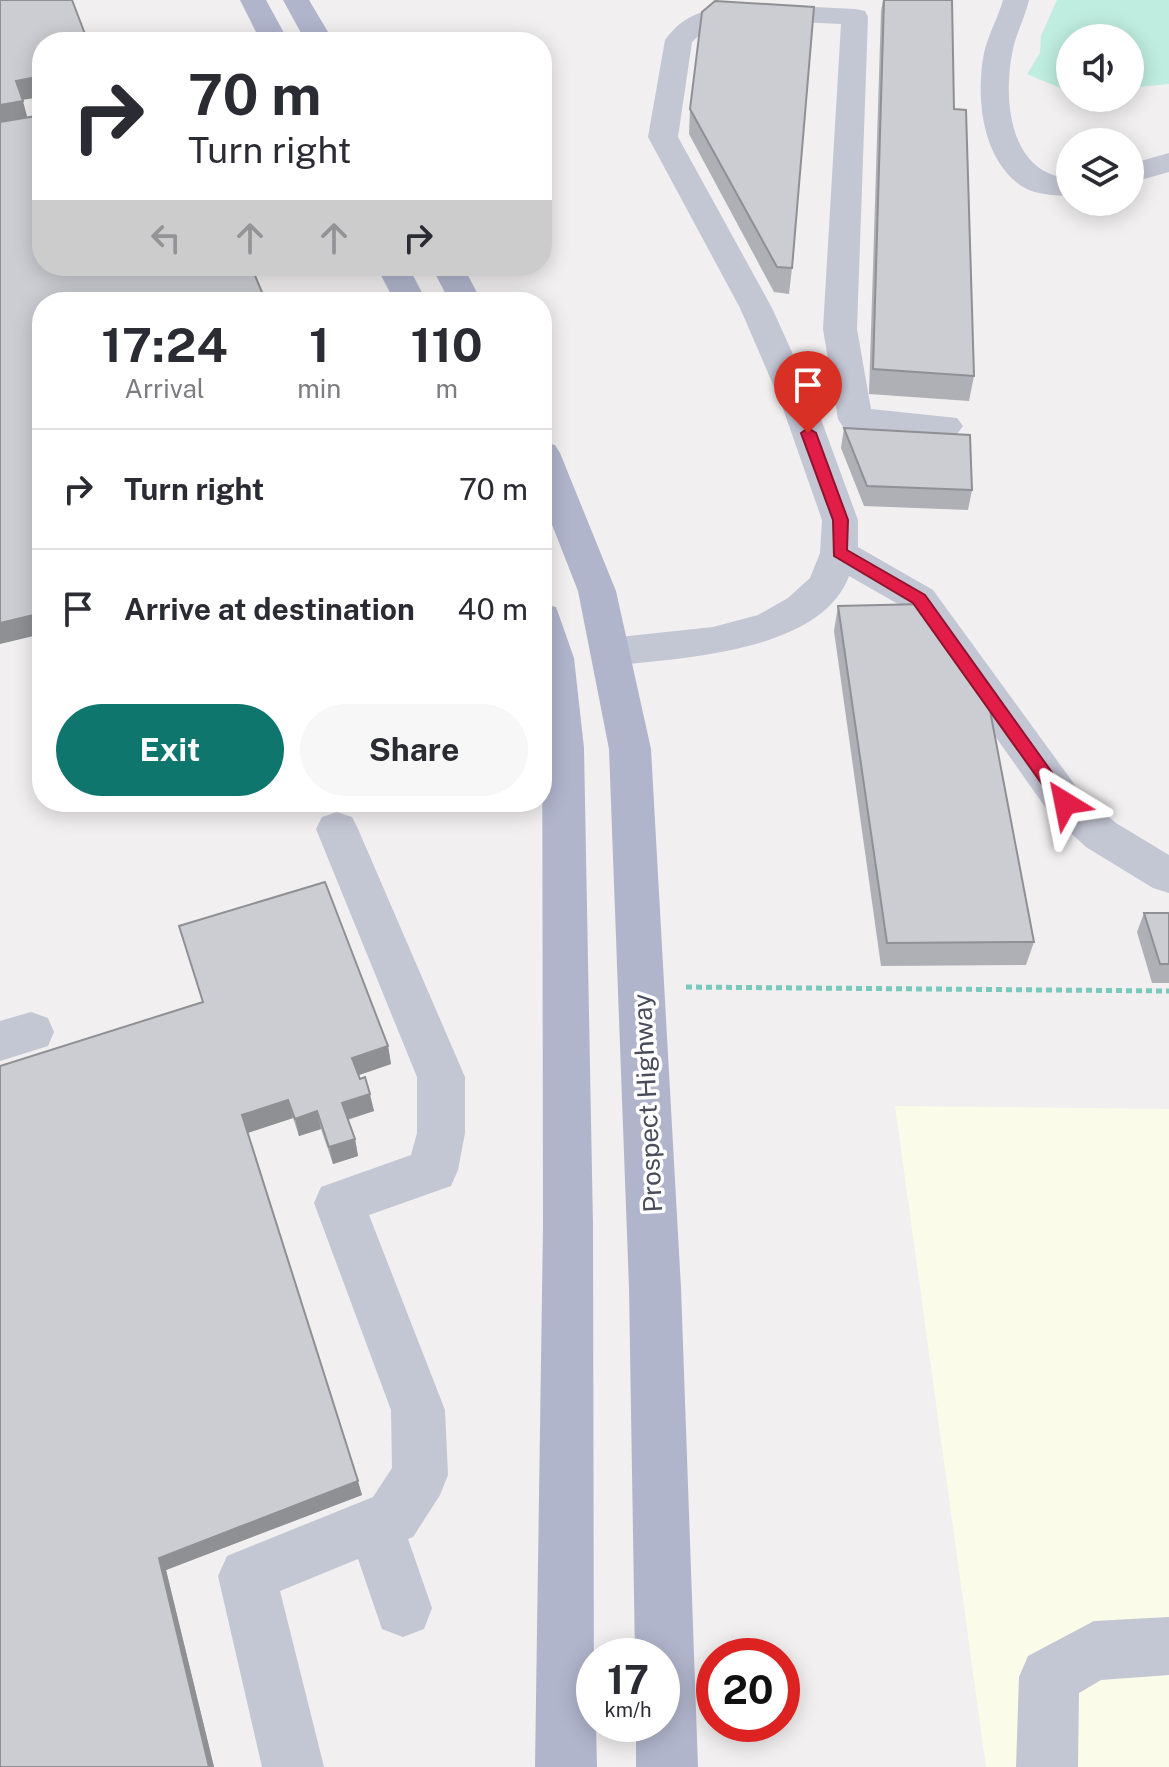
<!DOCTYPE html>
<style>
:root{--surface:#fff;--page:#f7f7f7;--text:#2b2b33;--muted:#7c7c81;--line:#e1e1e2;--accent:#0f766e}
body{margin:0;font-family:"Public Sans",sans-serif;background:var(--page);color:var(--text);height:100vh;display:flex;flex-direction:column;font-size:30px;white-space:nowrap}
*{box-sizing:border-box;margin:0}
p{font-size:26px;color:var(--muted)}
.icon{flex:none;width:44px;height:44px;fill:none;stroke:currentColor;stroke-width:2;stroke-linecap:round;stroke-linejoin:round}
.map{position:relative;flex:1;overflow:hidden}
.panel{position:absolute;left:32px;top:292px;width:520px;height:520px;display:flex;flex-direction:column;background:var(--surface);border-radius:32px;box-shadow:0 4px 20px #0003}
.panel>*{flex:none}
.top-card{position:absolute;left:32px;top:32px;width:520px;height:244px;border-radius:32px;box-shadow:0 4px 20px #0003;background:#fff;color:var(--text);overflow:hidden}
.fabs{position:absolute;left:1056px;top:24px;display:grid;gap:16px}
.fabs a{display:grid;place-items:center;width:88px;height:88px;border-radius:50%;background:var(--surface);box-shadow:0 4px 20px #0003;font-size:40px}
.speed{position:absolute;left:576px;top:1638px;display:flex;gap:16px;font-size:40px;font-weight:700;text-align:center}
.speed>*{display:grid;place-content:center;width:104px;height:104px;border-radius:50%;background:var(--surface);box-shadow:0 4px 20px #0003;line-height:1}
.speed small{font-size:20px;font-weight:400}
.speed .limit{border:12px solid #d22;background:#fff;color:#111}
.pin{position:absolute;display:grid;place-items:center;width:68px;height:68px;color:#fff;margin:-82px -34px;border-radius:50% 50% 50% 0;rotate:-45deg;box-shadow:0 0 8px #0007}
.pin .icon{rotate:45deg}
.me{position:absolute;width:88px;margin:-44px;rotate:325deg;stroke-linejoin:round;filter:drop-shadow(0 0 6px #0008)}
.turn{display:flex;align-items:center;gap:28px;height:168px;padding:0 24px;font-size:36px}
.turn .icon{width:104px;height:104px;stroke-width:2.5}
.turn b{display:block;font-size:56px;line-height:68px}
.lanes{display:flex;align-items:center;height:76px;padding:0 24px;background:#0003;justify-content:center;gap:40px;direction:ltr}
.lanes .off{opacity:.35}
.eta{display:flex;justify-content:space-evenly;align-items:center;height:136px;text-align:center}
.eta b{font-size:48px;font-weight:700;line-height:56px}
.cta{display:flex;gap:16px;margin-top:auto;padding:16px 24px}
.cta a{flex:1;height:92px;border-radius:48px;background:var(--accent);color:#fff;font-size:32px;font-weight:700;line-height:92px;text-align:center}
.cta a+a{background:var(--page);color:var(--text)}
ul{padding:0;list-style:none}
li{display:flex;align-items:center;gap:24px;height:120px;padding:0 24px;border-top:2px solid var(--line)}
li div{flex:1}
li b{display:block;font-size:30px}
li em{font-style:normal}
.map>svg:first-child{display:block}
</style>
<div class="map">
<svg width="1169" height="1767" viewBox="0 0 1169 1767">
<rect width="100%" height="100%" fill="#f1efef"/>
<path fill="#fafbe9" d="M895 1106 1169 1109V1767H986Z"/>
<path fill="#bfede0" d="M1057 0H1169V84L1130 88V38H1070V92L1027 74 1040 53 1041 36Z"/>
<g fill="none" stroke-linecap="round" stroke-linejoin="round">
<path stroke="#79c9bc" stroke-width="5" stroke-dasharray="6 4" stroke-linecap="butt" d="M686 987 1169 991"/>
<g fill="#c3c6d3" fill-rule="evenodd">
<path d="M1003 0H1029C1025 18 1015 35 1012 54 1003 101 1010 175 1070 178V196C1051 195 1031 195 1016 182 981 153 976 95 984 53 988 35 998 18 1003 0Z"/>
<path d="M754 4 855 9 865 11 868 17 857 329 871 409 957 418 963 426 957 434 945 437 855 430 843 427 838 419 823 329 841 24 754 20 725 22 706 29 692 42 678 137 772 308 815 403 858 520V547L933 590 1080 792 1116 823 1169 855V893L1153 888 1086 847 1050 814 905 608 849 576C821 653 679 658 610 666L596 662 590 652 596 642 610 638 713 627 758 615 788 598 810 578 820 553 822 520 781 403 740 308 648 137 665 40C687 9 719 6 754 4Z"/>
<path d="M1169 153V172L1130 183V164Z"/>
<path d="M337 812 352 817 358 829 465 1077V1133L458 1170 451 1186 369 1215 445 1410 448 1475 440 1495 413 1537 408 1539 432 1608 424 1629 403 1637 382 1629 358 1559 280 1591 324 1767H262L218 1576 227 1556 373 1497 392 1468 391 1410 314 1203 321 1187 411 1155 417 1133V1077L316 829 322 817Z"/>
<path d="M31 1012 48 1018 54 1032 48 1046 0 1061V1021Z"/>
<path d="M1169 1617V1675L1101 1680 1079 1693 1078 1767H1016L1019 1677 1028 1656 1094 1621Z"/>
</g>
<g fill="#b0b5cc" fill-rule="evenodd">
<path d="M240 0H266L289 42H261Z"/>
<path d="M283 0H309L334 42H306Z"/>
<path d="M376 266H408L427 302H395Z"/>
<path d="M431 266H463L482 302H450Z"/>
<path d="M542 442 555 445 560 453 616 591 651 749 681 1288 698 1767H636V1724H662V1656H635L629 1288 609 749 578 591 542 499Z"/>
<path d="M542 604 556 607 574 658 584 748 593 1226 594 1724H596L597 1767H535L543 1226Z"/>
</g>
</g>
<g fill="#afb0b5">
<path d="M883 0H952L954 109 974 376 969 401 869 394 881 11Z"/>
<path d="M690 109 792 268 789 294 774 292 689 134Z"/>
<path d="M844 428 972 490 968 510 864 506 841 448Z"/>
<path d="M838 606 1034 942 1026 965 881 966 834 631Z"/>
<path d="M1144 913H1169V983H1152L1137 932Z"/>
<path d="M203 1003 388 1046 391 1064 359 1075 374 1111 348 1120 355 1139 358 1156 333 1164 321 1129 299 1136 293 1118 248 1132 362 1495 166 1570 214 1767H0Z"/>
</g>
<g fill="#8f9094">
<path d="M42 76V97L21 100 16 81Z"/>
<path d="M23 101 28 120 0 125V105Z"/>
<path d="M42 613V634L0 644V623Z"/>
<path d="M388 1046 391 1064 356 1076 352 1058Z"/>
<path d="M370 1094 374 1111 345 1120 342 1103Z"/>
<path d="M288 1100 293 1118 248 1133 242 1115Z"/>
<path d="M317 1111 321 1129 299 1136 295 1119Z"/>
<path d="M355 1139 358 1156 333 1164 329 1147Z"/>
<path d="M358 1481 362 1495 166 1570 214 1767H209L159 1558Z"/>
</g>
<g fill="#cccdd3" stroke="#8f9094" stroke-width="2">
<path d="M0 0H72L88 42H42V76L16 81 23 101 0 105Z"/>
<path d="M884 0H952L954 109 966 110 974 376 873 369Z"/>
<path d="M715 1 814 7 792 268 777 267 690 109 702 12Z"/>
<path d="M42 115V266H251L266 302H42V613L0 623V122Z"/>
<path d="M844 428 970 435 972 490 867 486Z"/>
<path d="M924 604 988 700 1034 942 887 943 838 606Z"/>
<path d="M325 882 388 1046 352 1058 360 1079 365 1077 370 1094 342 1103 355 1139 329 1147 317 1111 295 1119 288 1100 242 1115 358 1481 159 1558 209 1767H0V1066L203 1002 179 926Z"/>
<path d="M1144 913H1169V964H1160Z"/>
</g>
<path fill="#e11d48" stroke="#92132f" stroke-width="2" d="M808 428 816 433 848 520 847 550 925 595 1071 799 1074 803 1071 808H1059L913 603 834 556 833 520 801 433Z"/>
<g text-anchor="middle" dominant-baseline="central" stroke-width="7" stroke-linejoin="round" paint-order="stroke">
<g font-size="26" fill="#484c5b" stroke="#fff">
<text transform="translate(647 1103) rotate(-93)">Prospect Highway</text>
</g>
</g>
</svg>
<div class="fabs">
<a><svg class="icon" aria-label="sound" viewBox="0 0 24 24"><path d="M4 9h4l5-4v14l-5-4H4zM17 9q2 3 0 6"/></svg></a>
<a><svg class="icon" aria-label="layers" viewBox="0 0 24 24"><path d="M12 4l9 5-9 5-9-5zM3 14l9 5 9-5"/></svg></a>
</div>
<div class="speed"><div>17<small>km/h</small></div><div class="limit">20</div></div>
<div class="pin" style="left:808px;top:433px;background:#d93025"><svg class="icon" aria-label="arrive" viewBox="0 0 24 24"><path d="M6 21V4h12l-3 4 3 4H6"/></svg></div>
<svg class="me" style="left:1065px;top:803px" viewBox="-20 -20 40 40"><path d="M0-17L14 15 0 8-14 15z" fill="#e11d48" stroke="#fff" stroke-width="4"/></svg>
<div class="top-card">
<div class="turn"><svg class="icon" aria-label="right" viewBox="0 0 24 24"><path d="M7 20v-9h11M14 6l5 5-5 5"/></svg><div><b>70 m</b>Turn right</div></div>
<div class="lanes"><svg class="icon off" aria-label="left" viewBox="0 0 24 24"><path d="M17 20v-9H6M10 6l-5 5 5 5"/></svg><svg class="icon off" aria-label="ahead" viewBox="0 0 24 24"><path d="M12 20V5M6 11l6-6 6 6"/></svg><svg class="icon off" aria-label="ahead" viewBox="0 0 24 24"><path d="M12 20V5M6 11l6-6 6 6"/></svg><svg class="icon" aria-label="right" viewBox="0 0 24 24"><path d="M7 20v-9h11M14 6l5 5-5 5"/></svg></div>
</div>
<section class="panel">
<div class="eta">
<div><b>17:24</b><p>Arrival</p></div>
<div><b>1</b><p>min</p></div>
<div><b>110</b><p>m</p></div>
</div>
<ul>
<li><svg class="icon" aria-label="right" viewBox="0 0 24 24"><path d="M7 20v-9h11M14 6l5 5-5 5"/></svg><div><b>Turn right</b></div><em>70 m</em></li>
<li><svg class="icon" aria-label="arrive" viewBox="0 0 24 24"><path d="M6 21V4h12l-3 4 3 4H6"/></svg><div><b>Arrive at destination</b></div><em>40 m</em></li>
</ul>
<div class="cta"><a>Exit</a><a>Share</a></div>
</section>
</div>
